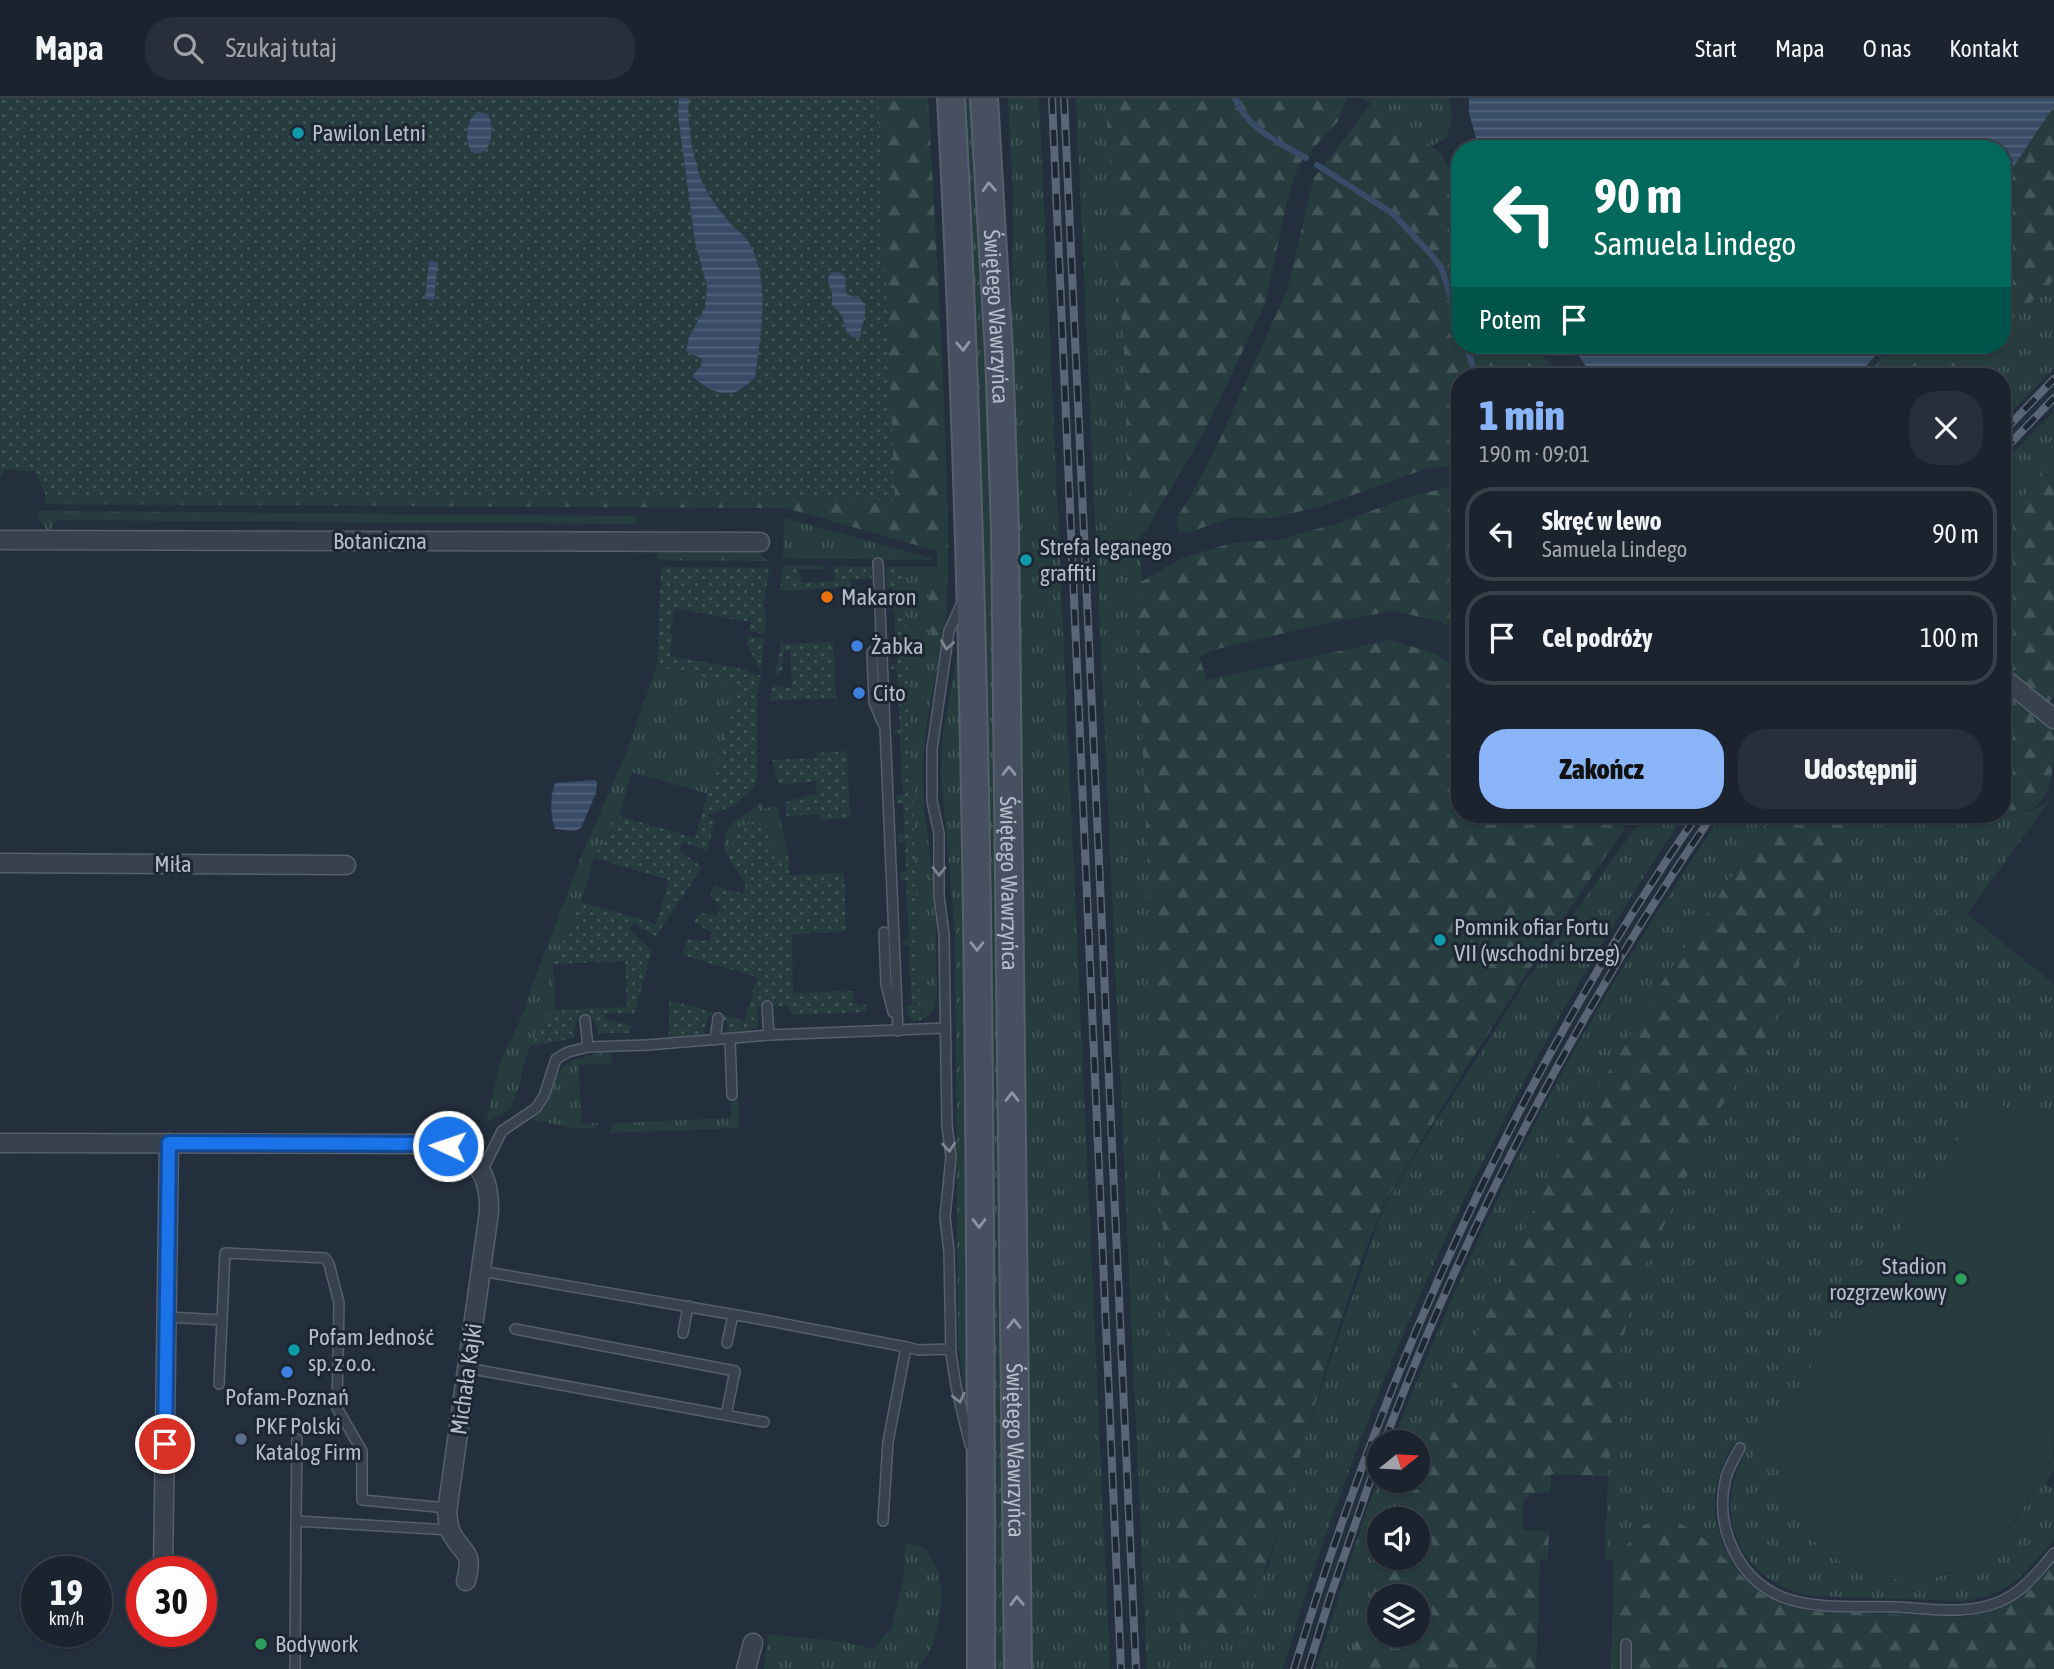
<!DOCTYPE html>
<html lang="pl">
<meta charset="utf-8">
<style>
:root{--surface:#1b232e;--page:#282f3a;--text:#f1f3f6;--muted:#a0a4aa;--line:#39404a;--accent:#8ab4f8}
body{margin:0;font-family:"Asap Condensed",sans-serif;background:var(--page);color:var(--text);height:100vh;display:flex;flex-direction:column;font-size:26px;white-space:nowrap}
*{box-sizing:border-box;margin:0}
p{font-size:23px;color:var(--muted)}
.icon{flex:none;width:38px;height:38px;fill:none;stroke:currentColor;stroke-width:2;stroke-linecap:round;stroke-linejoin:round}
.map{position:relative;flex:1;overflow:hidden}
.sheet{position:absolute;left:1451px;top:270px;width:560px;height:455px;display:flex;flex-direction:column;background:var(--surface);border-radius:28px;box-shadow:0 2px 5px #0004,0 0 0 2px var(--line)}
.sheet>*{flex:none}
.top-card{position:absolute;left:1451px;top:42px;width:560px;height:214px;border-radius:28px;box-shadow:0 2px 5px #0004,0 0 0 2px var(--line);background:#00695c;color:#fff;overflow:hidden}
.needle{width:46px;rotate:72deg}
.buttons{position:absolute;left:1367px;top:1332px;display:grid;gap:14px}
.buttons a{display:grid;place-items:center;width:63px;height:63px;border-radius:50%;background:var(--surface);box-shadow:0 2px 5px #0004,0 0 0 2px var(--line);font-size:35px}
.speed{position:absolute;left:21px;top:1458px;display:flex;gap:14px;font-size:35px;font-weight:700;text-align:center}
.speed>*{display:grid;place-content:center;width:91px;height:91px;border-radius:50%;background:var(--surface);box-shadow:0 2px 5px #0004,0 0 0 2px var(--line);line-height:1}
.speed small{font-size:18px;font-weight:400}
.speed .limit{border:10px solid #d22;background:#fff;color:#111}
.pin{position:absolute;display:grid;place-items:center;width:60px;height:60px;color:#fff;margin:-30px;border:4px solid #fff;border-radius:50%;box-shadow:0 2px 7px #0007}
.me{position:absolute;width:77px;margin:-38px;rotate:273deg;stroke-linejoin:round;filter:drop-shadow(0 0 5px #0008)}
.turn{display:flex;align-items:center;gap:24px;height:147px;padding:0 28px;font-size:32px}
.turn .icon{width:91px;height:91px;stroke-width:2.5}
.turn b{display:block;font-size:49px;line-height:60px}
.then{display:flex;align-items:center;height:66px;padding:0 28px;background:#0003;gap:14px;font-size:26px}
.round{display:grid;place-items:center;flex:none;width:74px;height:74px;border-radius:28px;background:var(--page)}
.summary{display:flex;align-items:center;justify-content:space-between;height:119px;padding:0 28px}
h1{font-size:42px;font-weight:800;line-height:52px;color:var(--accent)}
.cta{display:flex;gap:14px;margin-top:auto;padding:14px 28px}
.cta a{flex:1;height:80px;border-radius:28px;background:var(--accent);color:#111;font-size:28px;font-weight:800;line-height:80px;text-align:center}
.cta a+a{background:var(--page);color:var(--text)}
ul{padding:0;list-style:none}
li{display:flex;align-items:center;gap:21px;height:94px;margin:0 14px 10px;padding:0 14px;border:4px solid var(--line);border-radius:28px}
li div{flex:1}
li b{display:block;font-size:26px}
li em{font-style:normal}
header{display:flex;align-items:center;gap:42px;box-sizing:border-box;height:98px;padding:0 35px;background:var(--surface);border-bottom:2px solid var(--line)}
header strong{font-size:33px}
nav{display:flex;gap:38px;margin-inline-start:auto;font-size:24px}
.search{width:490px;height:63px;background:var(--page);display:flex;align-items:center;gap:18px;box-sizing:border-box;padding:0 24px;border-radius:28px;color:var(--muted);font-size:26px}
.map>svg:first-child{display:block}
</style>
<header>
<strong>Mapa</strong>
<div class="search"><svg class="icon" aria-label="search" viewBox="0 0 24 24"><circle cx="10" cy="10" r="6"/><path d="M15 15l6 6"/></svg>Szukaj tutaj</div>
<nav><a>Start</a><a>Mapa</a><a>O nas</a><a>Kontakt</a></nav>
</header>
<div class="map">
<svg width="2054" height="1571" viewBox="0 0 2054 1571">
<defs>
<pattern id="grass-tufts" width="24" height="20" patternUnits="userSpaceOnUse" patternTransform="scale(1.75)"><rect width="24" height="20" fill="#263c3f"/><path d="M3 7l-1-3M5 7V3M7 7l1-3M15 17l-1-3M17 17v-4M19 17l1-3" fill="none" stroke="#435659"/></pattern>
<pattern id="forest-firs" width="22" height="20" patternUnits="userSpaceOnUse" patternTransform="scale(1.75)"><rect width="22" height="20" fill="#263c3f"/><path d="M5 1l3.5 6h-7zM16 11l3.5 6h-7z" fill="#435659"/></pattern>
<pattern id="park-dots" width="8" height="8" patternUnits="userSpaceOnUse" patternTransform="scale(1.75)"><rect width="8" height="8" fill="#263c3f"/><path d="M2 2h.1M6 6h.1" fill="none" stroke="#435659" stroke-width="1.8" stroke-linecap="round"/></pattern>
<pattern id="water-rules" width="6" height="5" patternUnits="userSpaceOnUse" patternTransform="scale(1.75)"><rect width="6" height="5" fill="#394c67"/><path d="M0 2.5h6" fill="none" stroke="#53647b"/></pattern>
</defs>
<rect width="100%" height="100%" fill="#242f3e"/>
<g fill="url(#grass-tufts)">
<path d="M963 0H972L991 365 997 623 1006 1571H996L985 498 978 277Z"/>
<path d="M1008 0H1039L1110 1571H1030L1023 740 1018 446 1012 287 1013 93Z"/>
<path d="M1076 0H1127L1135 373 1151 619 1241 1513 1269 1468 1294 1373 1339 1237 1383 1111 1423 1044 1527 882 1645 716H1685C1555 909 1447 1118 1363 1335 1334 1412 1305 1491 1283 1571H1147Z"/>
<path d="M1361 0H1449L1452 19 1446 40 1428 50 1379 8Z"/>
<path d="M2054 182V270L2002 323V278H1958L1987 247H2002V232Z"/>
<path d="M2054 314V365L2002 423V366Z"/>
<path d="M37 413 637 418V426L56 422 49 434C42 428 39 423 37 413Z"/>
<path d="M784 420 931 460V462L783 460Z"/>
<path d="M661 453 755 454 759 455 767 463 661 462 655 460 658 458 655 456Z"/>
<path d="M904 469H938L925 512 934 539 944 535 927 621 923 664 924 707 935 800 937 899C936 910 931 917 921 922Z"/>
<path d="M957 557H961L968 1292 964 1291 958 1244 955 834 941 678 943 635Z"/>
<path d="M657 568 740 586 708 696 632 674 619 718 594 760 581 804 553 866 555 912 530 948 522 971 521 983 510 1011 486 1025 499 967 525 911 529 896 582 757 626 655Z"/>
<path d="M2049 703 1967 816 2054 886V1013L2031 1014 2016 1016 1987 998 1780 1346C1779 1375 1785 1403 1801 1427 1841 1485 1924 1499 1981 1459 2012 1436 2033 1393 2054 1361V1371L2045 1385 2054 1391C2054 1401 2054 1432 2054 1440 2052 1446 2044 1453 2040 1457 2017 1486 1999 1498 1962 1503L1813 1498C1741 1485 1710 1418 1746 1354L1734 1345C1706 1390 1709 1432 1739 1475L1698 1435 1644 1427 1614 1462H1605L1608 1378 1617 1263 1638 1183 1715 1018 1765 941 1860 721 1865 716H2002V713C2023 716 2031 715 2049 703Z"/>
<path d="M762 704 764 711 777 707 788 756 775 761 738 730 728 758 723 750 728 729Z"/>
<path d="M1722 716H1772L1655 895 1554 1066 1418 1367V1344H1393C1442 1217 1498 1092 1563 973 1611 884 1667 800 1722 716Z"/>
<path d="M602 955H610L613 965 579 967 581 1026 598 1025 595 1030H575L532 1022 547 1007 556 979 563 968 576 961Z"/>
<path d="M730 997H738L739 1030 608 1035 615 1025 731 1020Z"/>
<path d="M1379 1381 1411 1383 1394 1421H1379V1460H1382L1347 1571H1316L1365 1417Z"/>
<path d="M905 1445 925 1450 937 1471 942 1495 939 1521 931 1551 917 1571H764L768 1536 845 1544 874 1551 884 1537 892 1531 904 1477Z"/>
</g>
<g fill="url(#forest-firs)" fill-rule="evenodd">
<path d="M878 0H928C934 111 941 222 945 334 947 401 951 468 944 535L934 539 927 531 925 512 938 469 937 453 786 410 46 406V398L894 402Z"/>
<path d="M1105 0H1348L1338 23 1299 66 1287 103 1265 206 1204 334 1148 429 1140 439 1132 442 1127 364 1125 266Z"/>
<path d="M1373 3 1442 56 1459 97 1460 247H1536L1557 278H1460L1459 366 1425 371 1319 409 1273 420H1231L1187 435 1179 434 1177 420 1197 387 1221 339 1287 192 1314 80Z"/>
<path d="M2054 5V182L2002 232V88Z"/>
<path d="M1889 247H1987L1958 278H1869Z"/>
<path d="M2054 365V598L2046 608 2002 573V423Z"/>
<path d="M1453 388H1460L1459 534 1440 523 1391 513 1318 527 1213 552 1199 559 1207 582 1390 542 1434 555 1459 570 1460 716H1634L1540 855 1461 978 1383 1108 1361 1163 1328 1263 1272 1451 1240 1544 1181 1542C1173 1429 1172 1316 1166 1203 1156 964 1145 725 1137 486L1185 459 1232 445 1277 442 1336 426 1409 399Z"/>
<path d="M2002 587 2054 628C2054 674 2054 723 2002 713Z"/>
<path d="M1772 716H1865L1860 721 1765 941 1715 1018 1638 1183 1617 1263 1608 1378 1551 1376 1550 1395H1532L1523 1403 1522 1432 1549 1433 1548 1461H1540L1536 1571H1347L1382 1460H1418V1421H1394L1411 1383 1418 1382V1367L1554 1066 1655 895ZM1418 1498V1536H1379V1498Z"/>
<path d="M1669 1420 1698 1435 1749 1485 1759 1494 1784 1507 1811 1513 1962 1519C2006 1514 2027 1499 2054 1465V1571H1723V1569L1708 1571H1611L1614 1462 1644 1427Z"/>
</g>
<g fill="url(#park-dots)">
<path d="M0 0H878L895 402 46 398 35 373 5 371 0 380Z"/>
<path d="M783 468H824L823 471H798L802 485 835 483 834 468 871 469 872 480 850 481V489L780 493Z"/>
<path d="M661 469 769 470 764 506 766 519 765 536 749 533 751 520H749L748 524 675 510 670 535 673 536 670 558 742 571 761 578 757 595V682C749 702 727 712 708 717L715 722 707 753 683 744 679 752 702 769 656 838 634 826 629 831 652 853 634 916 606 915 605 921 631 928 629 935H599L594 922 576 923 574 940 530 948 555 912 627 909 625 863 553 866 581 804 656 826 669 782 594 760 619 718 695 740 740 587 657 568Z"/>
<path d="M886 469H904L921 922 913 923 910 921 906 908 912 907 909 848 903 847V843L909 842 906 782H900V774H906L905 745 898 744V736L904 735 903 706 897 705 896 697H903L900 636H894V632L900 631 897 571H891L890 567 897 566 894 511H888V499L894 498 893 490H887Z"/>
<path d="M748 538 764 541 761 573 747 546Z"/>
<path d="M782 541 783 546 833 544 836 600 769 603 773 587 792 590 790 552 784 553 782 573 775 577Z"/>
<path d="M847 653 850 720 821 722 820 716 786 718V704L817 695 816 683 779 687 772 662 817 660V655Z"/>
<path d="M764 721 775 761 788 756 789 777 844 775 846 834 792 836 793 895 853 893V905H858V907H866L867 914 793 917 788 908 757 909 758 930 728 935 727 923 709 917 702 938 669 939V902L745 923 757 879 682 857 687 841 709 843 712 835 694 824 700 815 717 817 721 809 710 797 715 788 743 796 746 786 728 758 738 729Z"/>
</g>
<path fill="#263c3f" d="M1987 997 2016 1016 2031 1014 2054 1013C2054 1103 2054 1193 2054 1283 2054 1298 2054 1352 2053 1363 2048 1375 2037 1387 2030 1398 2013 1425 1996 1452 1967 1467 1898 1503 1809 1469 1786 1395 1781 1379 1780 1364 1780 1348L1763 1372 1750 1363Z"/>
<g fill="url(#water-rules)">
<path d="M679 0H689C686 25 694 71 707 94 712 103 720 112 726 120 735 133 746 135 753 153 770 192 760 239 755 280 749 284 742 292 735 294 718 299 704 288 692 278L701 268 702 261 686 253 689 239 705 210 707 188 695 144 678 17Z"/>
<path d="M1469 0H2054V8L2002 86V51H1479L1469 15Z"/>
<path d="M478 14 487 16C496 27 492 62 472 54 464 43 466 20 478 14Z"/>
<path d="M429 163 438 164 434 202 425 201Z"/>
<path d="M834 174 842 175 846 181 845 191 848 197C876 201 862 221 860 240 845 239 847 232 843 221 841 215 836 211 832 207V194L828 184 829 177Z"/>
<path d="M1572 247H1884L1858 278H1592Z"/>
<path d="M595 682 597 684 596 695 581 730 574 733 555 731C550 717 550 698 555 685Z"/>
</g>
<g fill="none" stroke-linecap="round" stroke-linejoin="round">
<g stroke="#394c67" stroke-width="6">
<path d="M1235 0C1246 30 1280 45 1306 60"/>
<path d="M1317 67 1392 115 1429 154 1441 169 1460 227"/>
<path d="M1466 247 1476 278"/>
</g>
<defs>
<g id="lane">
<path d="M878 465 898 933"/>
<path d="M962 505 949 533 932 651V703L939 735V798L944 836 947 1027 951 1059 945 1119 949 1154 951 1256 956 1288 970 1347"/>
<path d="M872 554 874 604 882 624"/>
<path d="M884 834 886 886 893 914"/>
<path d="M767 908 769 937"/>
<path d="M585 922 588 949"/>
<path d="M730 941 732 997"/>
<path d="M715 942 718 920"/>
<path d="M482 1073 502 1033 536 1010 544 998 556 961 568 954 588 949 647 947 769 937 945 930"/>
<path d="M481 1173 759 1221 906 1249 919 1252 951 1251"/>
<path d="M167 1219 222 1222 225 1155 325 1160 329 1166 339 1205 337 1310 362 1353V1402L448 1410"/>
<path d="M515 1231 735 1273 726 1317"/>
<path d="M683 1235 688 1208"/>
<path d="M727 1245 733 1217"/>
<path d="M467 1270 764 1324"/>
<path d="M219 1286 222 1222"/>
<path d="M297 1341 296 1423 450 1432"/>
<path d="M1740 1350C1734 1361 1727 1372 1725 1384 1715 1429 1738 1481 1782 1499 1815 1512 1862 1508 1898 1509 1931 1511 1967 1517 1999 1504 2023 1494 2038 1474 2054 1455"/>
<path d="M883 1423 888 1344 906 1249"/>
<path d="M295 1571 296 1423"/>
<path d="M1626 1571V1546"/>
</g>
<g id="street">
<path d="M0 442 760 444"/>
<path d="M2002 579 2054 621"/>
<path d="M0 765 346 767"/>
<path d="M0 1045 433 1046C442 1047 452 1047 460 1051 483 1064 490 1090 489 1114L447 1414C448 1420 448 1426 450 1432 460 1456 475 1450 466 1483"/>
<path d="M163 1474 169 1045"/>
<path d="M746 1571 753 1545"/>
</g>
<g id="secondary">
<path d="M951 0C979 523 981 1047 981 1571"/>
<path id="s1" d="M984 0 999 255 1005 429 1018 1571"/>
</g>
</defs>
<use href="#lane" stroke="#565f6c" stroke-width="12"/>
<use href="#street" stroke="#565f6c" stroke-width="21"/>
<use href="#secondary" stroke="#565f6c" stroke-width="30"/>
<use href="#lane" stroke="#38414e" stroke-width="9"/>
<use href="#street" stroke="#38414e" stroke-width="18"/>
<use href="#secondary" stroke="#465061" stroke-width="26"/>
<defs>
<g id="rail">
<path d="M1052 0 1121 1571"/>
<path d="M1064 0 1136 1571"/>
<path d="M2002 335 2054 281"/>
<path d="M2002 354 2054 300"/>
<path d="M1384 1344C1468 1123 1579 911 1713 716"/>
<path d="M1294 1571C1386 1269 1518 976 1698 716"/>
<path d="M1308 1571 1330 1499 1379 1357"/>
</g>
</defs>
<use href="#rail" stroke="#5a6575" stroke-width="8"/>
<use href="#rail" stroke="#1d2633" stroke-width="5" stroke-dasharray="16" stroke-linecap="butt"/>
</g>
<defs><path id="oneway-chevron" d="M-2-3.5L2.5 0L-2 3.5" fill="none" stroke-width="1.6" stroke-linecap="round" stroke-linejoin="round" transform="scale(1.75)"/></defs>
<g stroke="#8e96a5">
<use href="#oneway-chevron" transform="translate(989 89) rotate(-93)"/>
<use href="#oneway-chevron" transform="translate(963 248) rotate(87)"/>
<use href="#oneway-chevron" transform="translate(1009 673) rotate(-90)"/>
<use href="#oneway-chevron" transform="translate(977 848) rotate(90)"/>
<use href="#oneway-chevron" transform="translate(1012 999) rotate(-90)"/>
<use href="#oneway-chevron" transform="translate(979 1125) rotate(90)"/>
<use href="#oneway-chevron" transform="translate(1014 1226) rotate(-90)"/>
<use href="#oneway-chevron" transform="translate(1017 1503) rotate(-91)"/>
</g>
<g stroke="#7c8592">
<use href="#oneway-chevron" transform="translate(947 547) rotate(99)"/>
<use href="#oneway-chevron" transform="translate(939 773) rotate(90)"/>
<use href="#oneway-chevron" transform="translate(949 1049) rotate(86)"/>
<use href="#oneway-chevron" transform="translate(959 1300) rotate(76)"/>
</g>
<g fill="none" stroke-linecap="round" stroke-linejoin="round">
<defs>
<path id="route" d="M165 1346 169 1045 433 1046 448 1048"/>
</defs>
<use href="#route" stroke="#114b97" stroke-width="18"/>
<use href="#route" stroke="#1a73e8" stroke-width="12"/>
</g>
<g fill="#0f9aa8" stroke="#1d2633" stroke-width="2.5">
<circle cx="298" cy="35" r="7"/>
<circle cx="1026" cy="462" r="7"/>
<circle cx="1440" cy="842" r="7"/>
<circle cx="294" cy="1252" r="7"/>
</g>
<circle fill="#e8710a" stroke="#1d2633" stroke-width="2.5" cx="827" cy="499" r="7"/>
<g fill="#3f7fe0" stroke="#1d2633" stroke-width="2.5">
<circle cx="857" cy="548" r="7"/>
<circle cx="859" cy="595" r="7"/>
<circle cx="287" cy="1274" r="7"/>
</g>
<g fill="#2e9e5b" stroke="#1d2633" stroke-width="2.5">
<circle cx="1961" cy="1181" r="7"/>
<circle cx="261" cy="1546" r="7"/>
</g>
<circle fill="#5c6f8a" stroke="#1d2633" stroke-width="2.5" cx="241" cy="1341" r="7"/>
<g text-anchor="middle" dominant-baseline="central" stroke-width="6" stroke-linejoin="round" paint-order="stroke">
<g font-size="23" fill="#b4bcc9" stroke="#1d2633" text-anchor="start">
<text x="312" y="35">Pawilon Letni</text>
<text x="1040" y="449">Strefa leganego<tspan x="1040" dy="26">graffiti</tspan></text>
<text x="841" y="499">Makaron</text>
<text x="871" y="548">Żabka</text>
<text x="873" y="595">Cito</text>
<text x="1454" y="829">Pomnik ofiar Fortu<tspan x="1454" dy="26">VII (wschodni brzeg)</tspan></text>
<text x="1947" y="1168" text-anchor="end">Stadion<tspan x="1947" dy="26">rozgrzewkowy</tspan></text>
<text x="308" y="1239">Pofam Jedność<tspan x="308" dy="26">sp. z o.o.</tspan></text>
<text x="287" y="1299" text-anchor="middle">Pofam-Poznań</text>
<text x="255" y="1328">PKF Polski<tspan x="255" dy="26">Katalog Firm</tspan></text>
<text x="275" y="1546">Bodywork</text>
</g>
<g font-size="23" fill="#b4bcc9" stroke="#1d2633">
<text stroke="none"><textPath href="#s1" startOffset="219">Świętego Wawrzyńca</textPath></text>
<text x="380" y="443">Botaniczna</text>
<text x="173" y="766">Miła</text>
<text stroke="none"><textPath href="#s1" startOffset="786">Świętego Wawrzyńca</textPath></text>
<text transform="translate(466 1281) rotate(-82)">Michała Kajki</text>
<text stroke="none"><textPath href="#s1" startOffset="1353">Świętego Wawrzyńca</textPath></text>
</g>
</g>
</svg>
<div class="buttons">
<a><svg class="needle" viewBox="-14 -14 28 28"><path d="M0-13l5 13h-10z" fill="#e53935"/><path d="M0 13l5-13h-10z" fill="#a0a4aa"/></svg></a>
<a><svg class="icon" aria-label="sound" viewBox="0 0 24 24"><path d="M4 9h4l5-4v14l-5-4H4zM17 9q2 3 0 6"/></svg></a>
<a><svg class="icon" aria-label="layers" viewBox="0 0 24 24"><path d="M12 4l9 5-9 5-9-5zM3 14l9 5 9-5"/></svg></a>
</div>
<div class="speed"><div>19<small>km/h</small></div><div class="limit">30</div></div>
<div class="pin" style="left:165px;top:1346px;background:#d93025"><svg class="icon" aria-label="arrive" viewBox="0 0 24 24"><path d="M6 21V4h12l-3 4 3 4H6"/></svg></div>
<svg class="me" style="left:448px;top:1048px" viewBox="-20 -20 40 40"><circle r="17" fill="#1a73e8" stroke="#fff" stroke-width="3"/><path d="M0-11L8 9 0 5-8 9z" fill="#fff"/></svg>
<div class="top-card">
<div class="turn"><svg class="icon" aria-label="left" viewBox="0 0 24 24"><path d="M17 20v-9H6M10 6l-5 5 5 5"/></svg><div><b>90 m</b>Samuela Lindego</div></div>
<div class="then">Potem<svg class="icon" aria-label="arrive" viewBox="0 0 24 24"><path d="M6 21V4h12l-3 4 3 4H6"/></svg></div>
</div>
<section class="sheet">
<div class="summary"><div><h1>1 min</h1><p>190 m · 09:01</p></div><a class="round"><svg class="icon" aria-label="close" viewBox="0 0 24 24"><path d="M6 6l12 12M18 6L6 18"/></svg></a></div>
<ul>
<li><svg class="icon" aria-label="left" viewBox="0 0 24 24"><path d="M17 20v-9H6M10 6l-5 5 5 5"/></svg><div><b>Skręć w lewo</b><p>Samuela Lindego</p></div><em>90 m</em></li>
<li><svg class="icon" aria-label="arrive" viewBox="0 0 24 24"><path d="M6 21V4h12l-3 4 3 4H6"/></svg><div><b>Cel podróży</b></div><em>100 m</em></li>
</ul>
<div class="cta"><a>Zakończ</a><a>Udostępnij</a></div>
</section>
</div>
